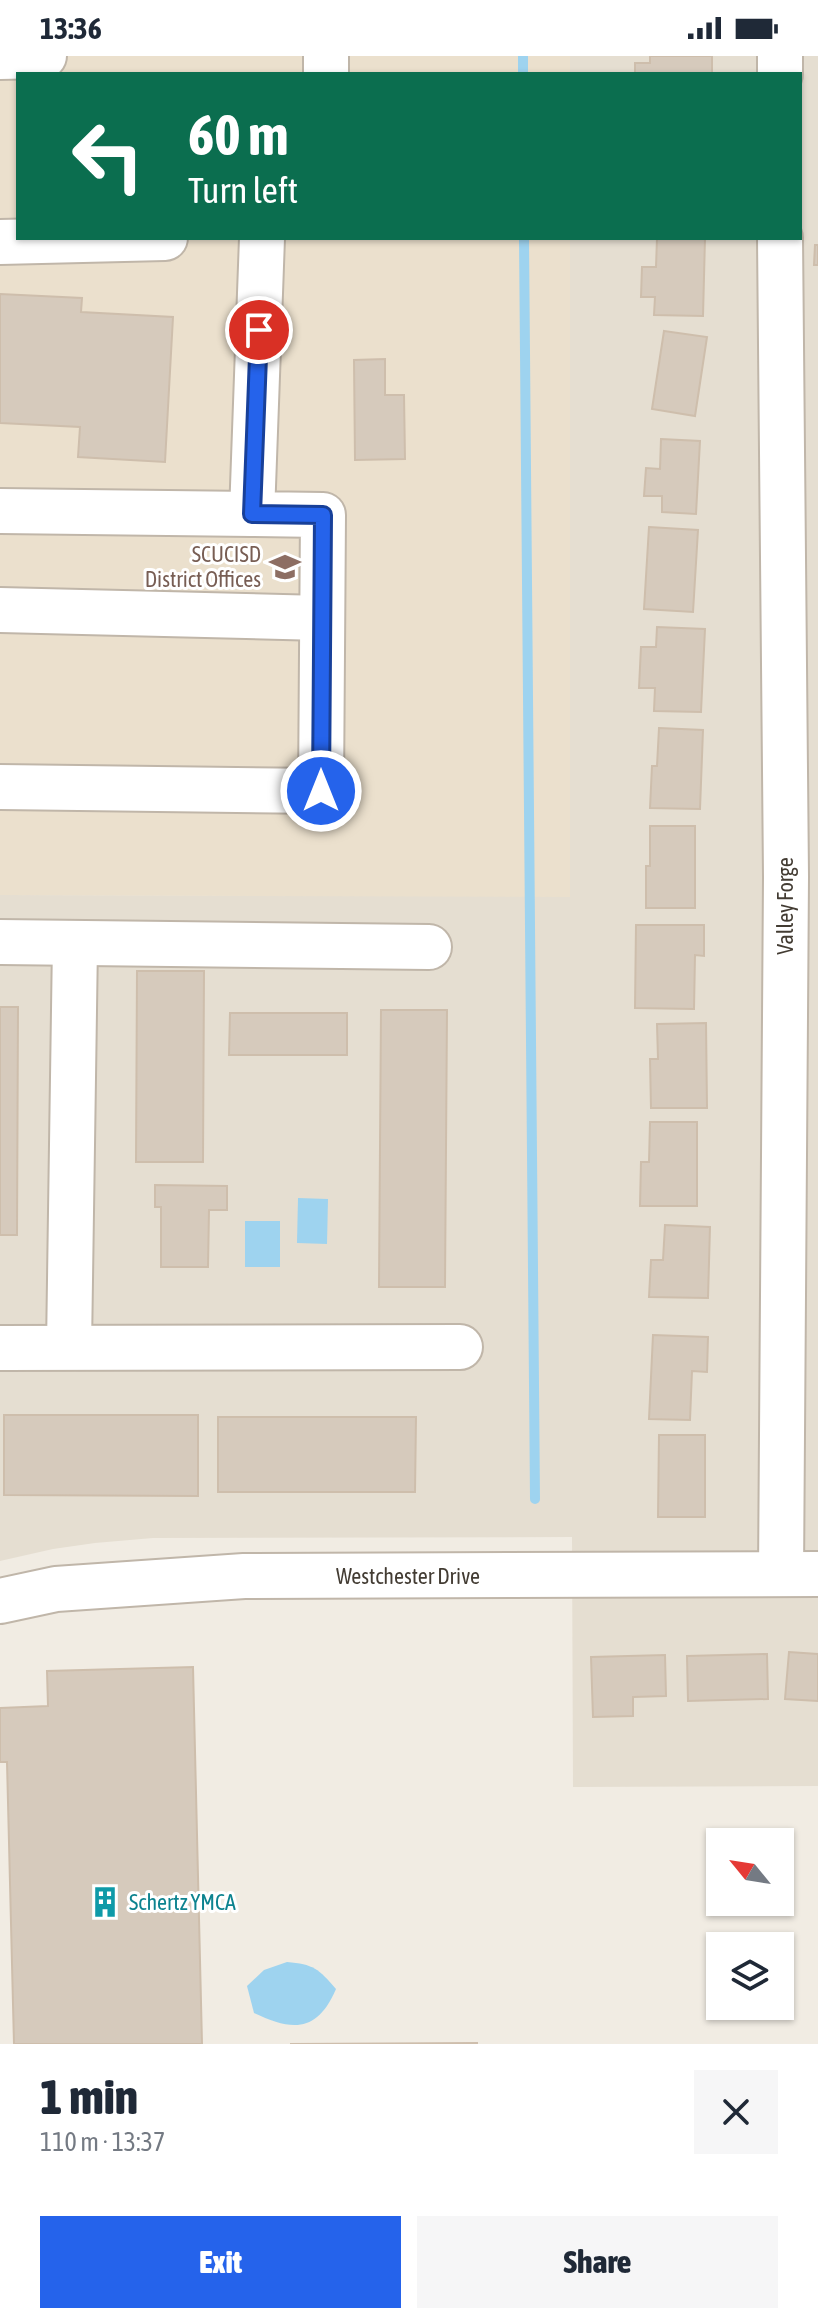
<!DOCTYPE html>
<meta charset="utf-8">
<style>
:root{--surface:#fff;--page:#f6f6f7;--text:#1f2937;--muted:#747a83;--accent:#2563eb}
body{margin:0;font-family:"Asap Condensed",sans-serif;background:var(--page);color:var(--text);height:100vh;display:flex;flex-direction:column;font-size:30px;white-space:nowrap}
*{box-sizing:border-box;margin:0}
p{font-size:26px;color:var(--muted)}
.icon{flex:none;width:44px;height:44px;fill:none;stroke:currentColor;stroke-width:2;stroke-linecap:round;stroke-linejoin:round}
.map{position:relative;height:1988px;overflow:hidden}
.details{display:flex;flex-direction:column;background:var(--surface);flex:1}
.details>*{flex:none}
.guide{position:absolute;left:16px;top:16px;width:786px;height:168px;border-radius:0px;box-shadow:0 2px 6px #0004;background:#0b6e4f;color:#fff;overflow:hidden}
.needle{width:52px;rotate:300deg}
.buttons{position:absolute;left:706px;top:1772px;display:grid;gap:16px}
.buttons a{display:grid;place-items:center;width:88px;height:88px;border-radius:0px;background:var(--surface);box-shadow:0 2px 6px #0004;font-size:40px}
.pin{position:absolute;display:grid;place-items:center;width:68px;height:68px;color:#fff;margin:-34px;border:4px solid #fff;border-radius:50%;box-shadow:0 2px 8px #0007}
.me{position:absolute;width:88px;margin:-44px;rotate:0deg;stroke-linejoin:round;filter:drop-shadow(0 0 6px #0008)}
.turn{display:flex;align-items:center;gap:28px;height:168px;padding:0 40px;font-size:36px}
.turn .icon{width:104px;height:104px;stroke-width:2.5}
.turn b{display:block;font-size:56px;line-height:68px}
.round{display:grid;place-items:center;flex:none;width:84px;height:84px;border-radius:0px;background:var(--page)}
.head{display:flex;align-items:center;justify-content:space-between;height:136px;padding:0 40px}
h1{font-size:48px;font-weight:800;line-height:60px}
.primary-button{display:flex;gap:16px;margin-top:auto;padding:16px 40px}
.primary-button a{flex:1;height:92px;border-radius:0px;background:var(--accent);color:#fff;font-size:32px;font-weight:800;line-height:92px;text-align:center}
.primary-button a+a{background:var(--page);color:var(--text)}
.status{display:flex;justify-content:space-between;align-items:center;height:56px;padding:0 40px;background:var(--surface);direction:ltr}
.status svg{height:22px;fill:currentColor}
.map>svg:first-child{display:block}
</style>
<div class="status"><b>13:36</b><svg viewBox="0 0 49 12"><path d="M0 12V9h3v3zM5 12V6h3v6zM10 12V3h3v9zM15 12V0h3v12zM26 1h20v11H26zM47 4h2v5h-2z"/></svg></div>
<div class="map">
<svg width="818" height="1988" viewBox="0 0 818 1988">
<rect width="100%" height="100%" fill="#f1ece3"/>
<path fill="#e5ded1" d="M570 0H818V1730L573 1731 572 1481 153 1482 95 1487 53 1493 0 1505V839L570 840V182H800V18H570Z"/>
<path fill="#ebe0cd" d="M0 0H570V18H18V182H570V841L0 839Z"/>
<g fill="#9ed3ef">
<path d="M298 1142 328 1143 327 1188 297 1187Z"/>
<rect x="245" y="1165" width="35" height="46"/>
<path d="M287 1906C313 1908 319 1913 336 1933 317 1977 292 1975 254 1957L247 1930 264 1914Z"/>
</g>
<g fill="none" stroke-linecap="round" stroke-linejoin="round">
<g stroke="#9ed3ef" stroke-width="10">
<path d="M523 0V18"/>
<path d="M524 182 535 1443"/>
</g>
</g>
<g fill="#d6cabc" stroke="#cebeac" stroke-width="2">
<path d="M650 0H712V18H635V7H650Z"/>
<path d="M657 182H705L703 260 654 259 655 241H641L642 211H656Z"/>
<path d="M815 189H818V209H814Z"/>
<path d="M0 238 82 242 81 256 173 261 165 406 78 401 80 371 0 367Z"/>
<path d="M664 275 707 281 695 360 652 353Z"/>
<path d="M385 303V339H404L405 403 355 404 354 304Z"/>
<path d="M661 383 700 385 696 458 662 456V440H644L646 412 660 413Z"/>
<path d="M649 471 698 474 693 556 644 553Z"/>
<path d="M657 571 705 573 701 656 654 655 655 632H639L641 591H656Z"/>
<path d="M659 672 703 674 700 753 650 752 652 710H657Z"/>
<path d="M650 770H695V852H646V810H650Z"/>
<path d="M636 869H704V900L695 899 694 953 635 952Z"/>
<path d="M137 915H204L203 1106H136Z"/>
<path d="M0 951H18L17 1179H0Z"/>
<path d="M381 954H447L445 1231H379Z"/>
<path d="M230 957H347V999H229Z"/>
<path d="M706 967 707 1052H651L650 1003H658L657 968Z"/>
<path d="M650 1066H697V1150H640L641 1106H649Z"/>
<path d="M155 1129 227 1130V1154H209L208 1211H161V1151H155Z"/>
<path d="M665 1169 710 1171 708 1242 649 1241 651 1204H663Z"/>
<path d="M653 1279 708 1281 707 1316 692 1315 690 1364 649 1363Z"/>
<path d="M4 1359H198V1440L4 1439Z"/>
<path d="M218 1361H416L415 1436H218Z"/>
<path d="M659 1379H705V1461H658Z"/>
<path d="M789 1596 818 1598V1645L785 1643Z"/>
<path d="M767 1598 768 1643 688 1645 687 1600Z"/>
<path d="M665 1599 666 1640 633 1641V1660L593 1661 591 1601Z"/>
<path d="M193 1611 202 1988H14L7 1706H0V1652L48 1650 47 1615Z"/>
<path d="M477 1987V1988H290Z"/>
</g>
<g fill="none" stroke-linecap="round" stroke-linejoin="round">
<defs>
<g id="minor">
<path d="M326 0V18"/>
<path d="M780 0V18"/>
<path d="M0 1 44 0"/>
<path d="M780 182 786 821 781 1518"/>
<path d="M0 186 165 182"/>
<path d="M0 455 252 458"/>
<path d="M0 554 322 562"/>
<path d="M0 731 321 735 323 459 252 458 262 182"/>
<path d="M0 886 429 891"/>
<path d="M69 1291 75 887"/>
<path d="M0 1292 460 1291"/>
<path d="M0 1545 56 1533 244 1520 818 1518"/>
</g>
</defs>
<use href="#minor" stroke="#c0b6a9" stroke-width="48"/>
<use href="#minor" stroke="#fff" stroke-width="44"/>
</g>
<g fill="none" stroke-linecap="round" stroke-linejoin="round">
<defs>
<path id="route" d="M259 274 252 458 323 459 321 735"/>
</defs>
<use href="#route" stroke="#184099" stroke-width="20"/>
<use href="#route" stroke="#2563eb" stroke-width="14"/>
</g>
<defs>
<symbol id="school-bare" viewBox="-9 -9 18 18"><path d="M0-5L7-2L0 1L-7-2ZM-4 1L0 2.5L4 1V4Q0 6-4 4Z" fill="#8d6e63" stroke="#fff" stroke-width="2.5" paint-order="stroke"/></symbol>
<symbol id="building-bare" viewBox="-9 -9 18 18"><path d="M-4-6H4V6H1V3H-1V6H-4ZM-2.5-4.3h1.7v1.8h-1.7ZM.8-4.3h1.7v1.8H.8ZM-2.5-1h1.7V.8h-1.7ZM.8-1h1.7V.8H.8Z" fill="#0f9aa8" stroke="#fff" stroke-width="2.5" paint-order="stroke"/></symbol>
</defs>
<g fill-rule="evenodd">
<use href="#school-bare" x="263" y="489" width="44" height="44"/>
<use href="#building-bare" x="83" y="1824" width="44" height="44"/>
</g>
<g text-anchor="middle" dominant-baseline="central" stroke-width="6" stroke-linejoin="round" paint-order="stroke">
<g font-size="22" fill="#785e54" stroke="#fff" text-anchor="end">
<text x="261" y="498">SCUCISD<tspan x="261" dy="25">District Offices</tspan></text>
</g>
<g font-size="22" fill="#433c33" stroke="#fff">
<text transform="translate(785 850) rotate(-90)">Valley Forge</text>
<text x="408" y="1520">Westchester Drive</text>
</g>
<g font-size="22" fill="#0d838f" stroke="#fff" text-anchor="start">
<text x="129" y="1846">Schertz YMCA</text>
</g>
</g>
</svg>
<div class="buttons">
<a><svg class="needle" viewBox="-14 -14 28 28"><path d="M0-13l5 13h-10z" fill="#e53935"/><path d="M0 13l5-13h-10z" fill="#747a83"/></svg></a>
<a><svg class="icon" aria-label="layers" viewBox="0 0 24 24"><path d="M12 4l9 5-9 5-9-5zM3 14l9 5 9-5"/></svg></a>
</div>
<div class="pin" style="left:259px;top:274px;background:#d93025"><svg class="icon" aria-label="arrive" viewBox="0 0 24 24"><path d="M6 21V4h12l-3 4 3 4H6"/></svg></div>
<svg class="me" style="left:321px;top:735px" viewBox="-20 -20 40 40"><circle r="17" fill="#2563eb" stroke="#fff" stroke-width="3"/><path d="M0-11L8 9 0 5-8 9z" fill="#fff"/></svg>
<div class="guide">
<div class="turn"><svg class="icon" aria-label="left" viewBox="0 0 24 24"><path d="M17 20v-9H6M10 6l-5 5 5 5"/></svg><div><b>60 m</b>Turn left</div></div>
</div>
</div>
<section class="details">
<div class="head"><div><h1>1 min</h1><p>110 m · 13:37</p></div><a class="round"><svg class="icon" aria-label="close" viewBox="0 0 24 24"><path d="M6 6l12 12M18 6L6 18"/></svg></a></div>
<div class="primary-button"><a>Exit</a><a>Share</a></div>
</section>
